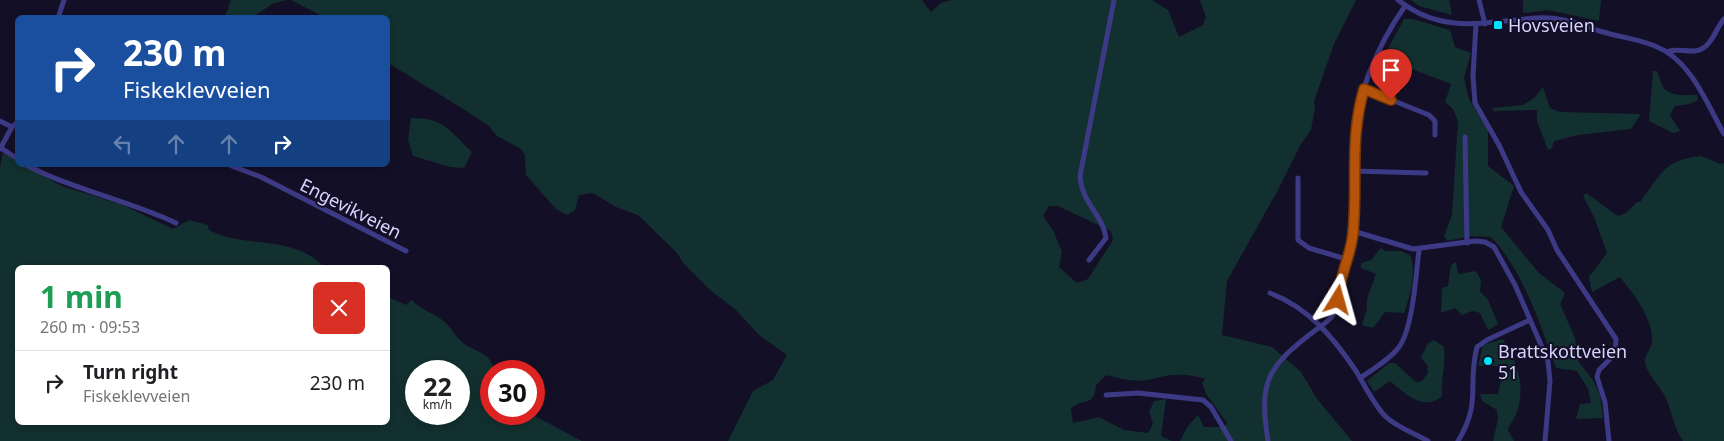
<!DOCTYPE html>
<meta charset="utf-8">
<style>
:root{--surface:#fff;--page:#f6f6f6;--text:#202124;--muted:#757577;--line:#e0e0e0}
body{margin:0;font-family:"Noto Sans",sans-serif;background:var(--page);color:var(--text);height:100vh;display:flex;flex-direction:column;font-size:19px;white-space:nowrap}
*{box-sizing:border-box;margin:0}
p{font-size:16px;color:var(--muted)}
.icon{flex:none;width:28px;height:28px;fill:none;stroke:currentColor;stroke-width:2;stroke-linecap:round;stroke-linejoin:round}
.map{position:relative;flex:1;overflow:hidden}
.side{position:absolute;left:15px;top:265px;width:375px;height:160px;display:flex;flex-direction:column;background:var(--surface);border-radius:8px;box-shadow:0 2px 8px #0003}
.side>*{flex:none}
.top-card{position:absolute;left:15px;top:15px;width:375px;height:152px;border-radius:8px;box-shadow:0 2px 8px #0003;background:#1a4fa0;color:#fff;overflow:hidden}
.speed{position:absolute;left:405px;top:360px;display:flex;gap:10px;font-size:25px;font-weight:700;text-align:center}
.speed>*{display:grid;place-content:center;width:65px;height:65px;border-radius:50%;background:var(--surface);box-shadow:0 2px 8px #0003;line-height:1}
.speed small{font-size:12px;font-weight:400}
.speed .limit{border:8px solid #d22;background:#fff;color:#111}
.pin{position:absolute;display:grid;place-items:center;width:42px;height:42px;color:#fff;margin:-51px -21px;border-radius:50% 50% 50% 0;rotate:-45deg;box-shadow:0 0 5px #0007}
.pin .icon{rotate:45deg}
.me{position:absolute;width:55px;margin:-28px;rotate:8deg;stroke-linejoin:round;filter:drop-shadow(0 0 4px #0008)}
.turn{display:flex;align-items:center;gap:18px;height:105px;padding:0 25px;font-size:22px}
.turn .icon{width:65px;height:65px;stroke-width:2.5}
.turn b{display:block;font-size:35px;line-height:42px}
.lanes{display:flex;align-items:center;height:48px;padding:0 25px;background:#0003;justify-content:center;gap:25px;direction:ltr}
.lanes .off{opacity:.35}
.round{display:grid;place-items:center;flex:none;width:52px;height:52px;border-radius:8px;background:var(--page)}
.headline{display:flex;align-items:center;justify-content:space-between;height:85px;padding:0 25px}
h1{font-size:30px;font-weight:700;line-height:38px;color:#1e9e55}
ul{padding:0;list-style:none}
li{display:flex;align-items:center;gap:15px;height:65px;padding:0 25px;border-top:1px solid var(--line)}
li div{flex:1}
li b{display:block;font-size:19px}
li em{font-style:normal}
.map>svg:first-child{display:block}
</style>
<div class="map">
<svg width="1724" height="441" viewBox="0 0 1724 441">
<rect width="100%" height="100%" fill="#130f26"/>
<g fill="#12302f" fill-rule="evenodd">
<path d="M231 0H286L272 4 256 15 225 17Z"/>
<path d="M291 0H922L931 12 941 3 951 0H1152L1168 10 1179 37 1203 25 1206 17 1200 0H1356L1334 44 1314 101 1315 108 1311 130 1301 144 1278 190 1227 281 1222 335 1272 347 1301 372 1317 399 1352 441H1180L1188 426 1198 415 1204 427H1224L1227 423 1206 394 1202 383 1205 379C1185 373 1171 374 1152 379 1138 383 1120 379 1106 375L1096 385C1094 409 1083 396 1071 409L1073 423 1099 417 1124 430 1148 433 1153 424 1149 412 1154 401 1166 399 1161 436 1172 441H728L753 391 773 380 787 355 759 335 736 310 710 290 684 264 677 253 638 215 616 207 593 193 579 195 575 210 567 215 556 209 526 175 525 156 521 149 497 136 488 125 460 107 388 63V18L324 17ZM1049 206H1058L1111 231 1113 240 1088 279 1077 283 1059 267 1062 252 1053 230 1043 216Z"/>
<path d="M1411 0H1449L1452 15 1419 6Z"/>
<path d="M1523 0H1601L1599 21 1548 10 1523 13Z"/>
<path d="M1404 19H1413L1450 30 1455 47 1471 53 1464 78 1469 99 1488 130V166L1514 186 1501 227 1539 273 1565 293 1560 304 1575 338 1578 361 1593 380 1600 395 1603 418 1576 419 1580 404 1591 403 1588 389 1577 371 1556 368C1540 325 1523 270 1491 237L1471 236 1447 241 1444 236 1452 215 1458 121 1453 109 1445 102 1451 84 1383 58Z"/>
<path d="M1653 71H1657C1660 76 1660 82 1663 87 1670 97 1686 95 1697 95L1698 100 1690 104 1675 106 1670 115 1680 131 1673 133 1649 121Z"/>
<path d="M1543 87 1550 108 1560 112 1641 114 1631 129 1578 135 1554 141 1552 148 1548 150 1537 121V110L1493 111V108L1523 105 1534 98Z"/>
<path d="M411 118C446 118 449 131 472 152L464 168 450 167 413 156 408 140Z"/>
<path d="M3 152 17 161 18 165H23L62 186 123 205 173 229 189 220 208 225 209 230C248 250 291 233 324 267L18 268V422H388V297L406 305 412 300C419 309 431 312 441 319 450 325 454 335 462 342 475 353 491 351 494 371H491V414H531L582 441H0V167ZM416 371H459V414H416Z"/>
<path d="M1701 156 1720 164 1724 163V441H1683C1674 428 1672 413 1666 398 1661 388 1648 374 1646 366 1642 356 1651 351 1652 341 1653 317 1633 294 1620 277L1592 292 1589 277 1607 253 1594 217 1583 196 1586 193 1618 216 1626 213 1637 202H1640C1661 174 1664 160 1701 156Z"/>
<path d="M1381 248 1385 251H1401L1410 255C1417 271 1410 297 1404 313L1385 312 1373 328 1362 325 1367 309V299L1376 274 1361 268V263L1371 260Z"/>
<path d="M1456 262 1458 274 1476 271 1481 280 1480 291 1488 300 1498 324 1488 330 1480 313 1472 311 1462 315 1455 308 1441 313 1442 288 1448 286 1451 265Z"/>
<path d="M1503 339C1517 361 1526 386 1517 412 1515 418 1510 423 1508 430L1514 441H1493L1498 419 1497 410 1482 401 1480 394H1498L1503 372 1496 366H1478L1483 345Z"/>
<path d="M1434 340 1444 347C1446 364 1441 378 1442 396 1424 412 1405 394 1390 381L1374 392 1367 381 1389 363H1395L1416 382 1422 381 1428 373 1427 365 1421 358 1428 343Z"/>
</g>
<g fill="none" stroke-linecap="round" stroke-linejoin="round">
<g stroke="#3d3a85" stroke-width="5">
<path d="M1398 0C1443 35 1484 22 1536 18 1561 16 1580 25 1603 32 1620 37 1638 39 1655 46 1691 60 1706 102 1724 134"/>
<path d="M1479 0 1485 24"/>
<path d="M58 18 64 0"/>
<path d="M1476 24 1473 76 1475 103 1499 145 1521 192 1548 230 1557 250 1616 339 1615 354 1599 370 1597 377 1605 402 1609 441"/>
<path d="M1667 52C1679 46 1694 57 1706 46 1714 39 1717 27 1724 19"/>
<path d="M1364 89 1429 115 1435 121V135"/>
<path d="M0 121 12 127"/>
<path d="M1465 137 1467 243"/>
<path d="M1 148 18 159"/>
<path d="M0 149 12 127 18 122"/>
<path d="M26 165C74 190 127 200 176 223"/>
<path d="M229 165 261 177 406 251"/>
<path d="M1353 171 1426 173"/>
<path d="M1298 178V240L1309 248 1346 259"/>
<path d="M1353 231 1413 249 1475 241 1485 242 1494 247 1515 285 1548 361 1550 381 1545 441"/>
<path d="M1089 260 1106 238C1103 215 1081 202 1080 176L1114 0"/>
<path d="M1270 293C1309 308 1333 337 1356 371 1365 386 1373 403 1385 416 1396 427 1414 433 1428 441"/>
<path d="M1360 378C1373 369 1389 360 1399 347 1413 328 1416 274 1419 250"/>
<path d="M1106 395 1138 393 1203 400 1211 407 1231 441"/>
<path d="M1268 441C1259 382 1266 368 1313 332 1322 325 1333 319 1337 308 1339 301 1337 293 1339 285 1342 268 1351 252 1353 234 1356 205 1352 175 1353 147 1355 97 1377 46 1405 6"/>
<path d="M1458 441C1482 402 1467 385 1477 347L1487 340 1530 320"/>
</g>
</g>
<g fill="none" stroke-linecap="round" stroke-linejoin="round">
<defs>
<path id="route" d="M1338 300C1339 276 1351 256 1353 233 1358 182 1349 141 1364 89L1391 100"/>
</defs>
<use href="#route" stroke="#753606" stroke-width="12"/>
<use href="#route" stroke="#b45309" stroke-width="9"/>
</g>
<g fill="#00e5ff" stroke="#130f26" stroke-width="2">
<rect x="1493" y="20" width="10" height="10" rx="2.5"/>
<circle cx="1488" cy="361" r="5"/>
</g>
<g text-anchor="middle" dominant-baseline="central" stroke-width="4" stroke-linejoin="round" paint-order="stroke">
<g font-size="18" fill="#d9d4ff" stroke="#130f26" text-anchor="start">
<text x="1508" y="25">Hovsveien</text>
<text x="1498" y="351">Brattskottveien<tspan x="1498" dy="21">51</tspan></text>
</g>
<g font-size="18" fill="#d9d4ff" stroke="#130f26">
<text transform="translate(351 208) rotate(27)">Engevikveien</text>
</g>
</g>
</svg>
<div class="speed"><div>22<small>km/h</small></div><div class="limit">30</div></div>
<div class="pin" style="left:1391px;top:100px;background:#d93025"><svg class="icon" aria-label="arrive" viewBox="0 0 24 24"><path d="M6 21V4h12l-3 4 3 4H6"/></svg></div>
<svg class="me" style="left:1338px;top:300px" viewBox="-20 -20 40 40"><path d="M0-17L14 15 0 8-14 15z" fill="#b45309" stroke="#fff" stroke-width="4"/></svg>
<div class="top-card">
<div class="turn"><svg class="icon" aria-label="right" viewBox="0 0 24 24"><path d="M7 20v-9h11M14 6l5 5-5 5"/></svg><div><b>230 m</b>Fiskeklevveien</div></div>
<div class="lanes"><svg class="icon off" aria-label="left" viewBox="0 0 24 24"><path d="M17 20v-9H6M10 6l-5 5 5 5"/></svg><svg class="icon off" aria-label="ahead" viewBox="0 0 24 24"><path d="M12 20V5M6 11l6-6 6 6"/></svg><svg class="icon off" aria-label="ahead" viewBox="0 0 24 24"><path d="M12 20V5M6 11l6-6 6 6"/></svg><svg class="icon" aria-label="right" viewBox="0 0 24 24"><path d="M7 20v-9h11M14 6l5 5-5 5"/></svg></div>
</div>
<section class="side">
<div class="headline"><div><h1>1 min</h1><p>260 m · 09:53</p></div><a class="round" style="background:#d93025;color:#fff"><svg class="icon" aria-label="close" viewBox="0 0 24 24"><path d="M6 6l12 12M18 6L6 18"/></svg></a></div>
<ul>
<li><svg class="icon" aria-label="right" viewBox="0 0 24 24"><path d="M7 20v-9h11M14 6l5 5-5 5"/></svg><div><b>Turn right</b><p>Fiskeklevveien</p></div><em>230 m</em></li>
</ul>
</section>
</div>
